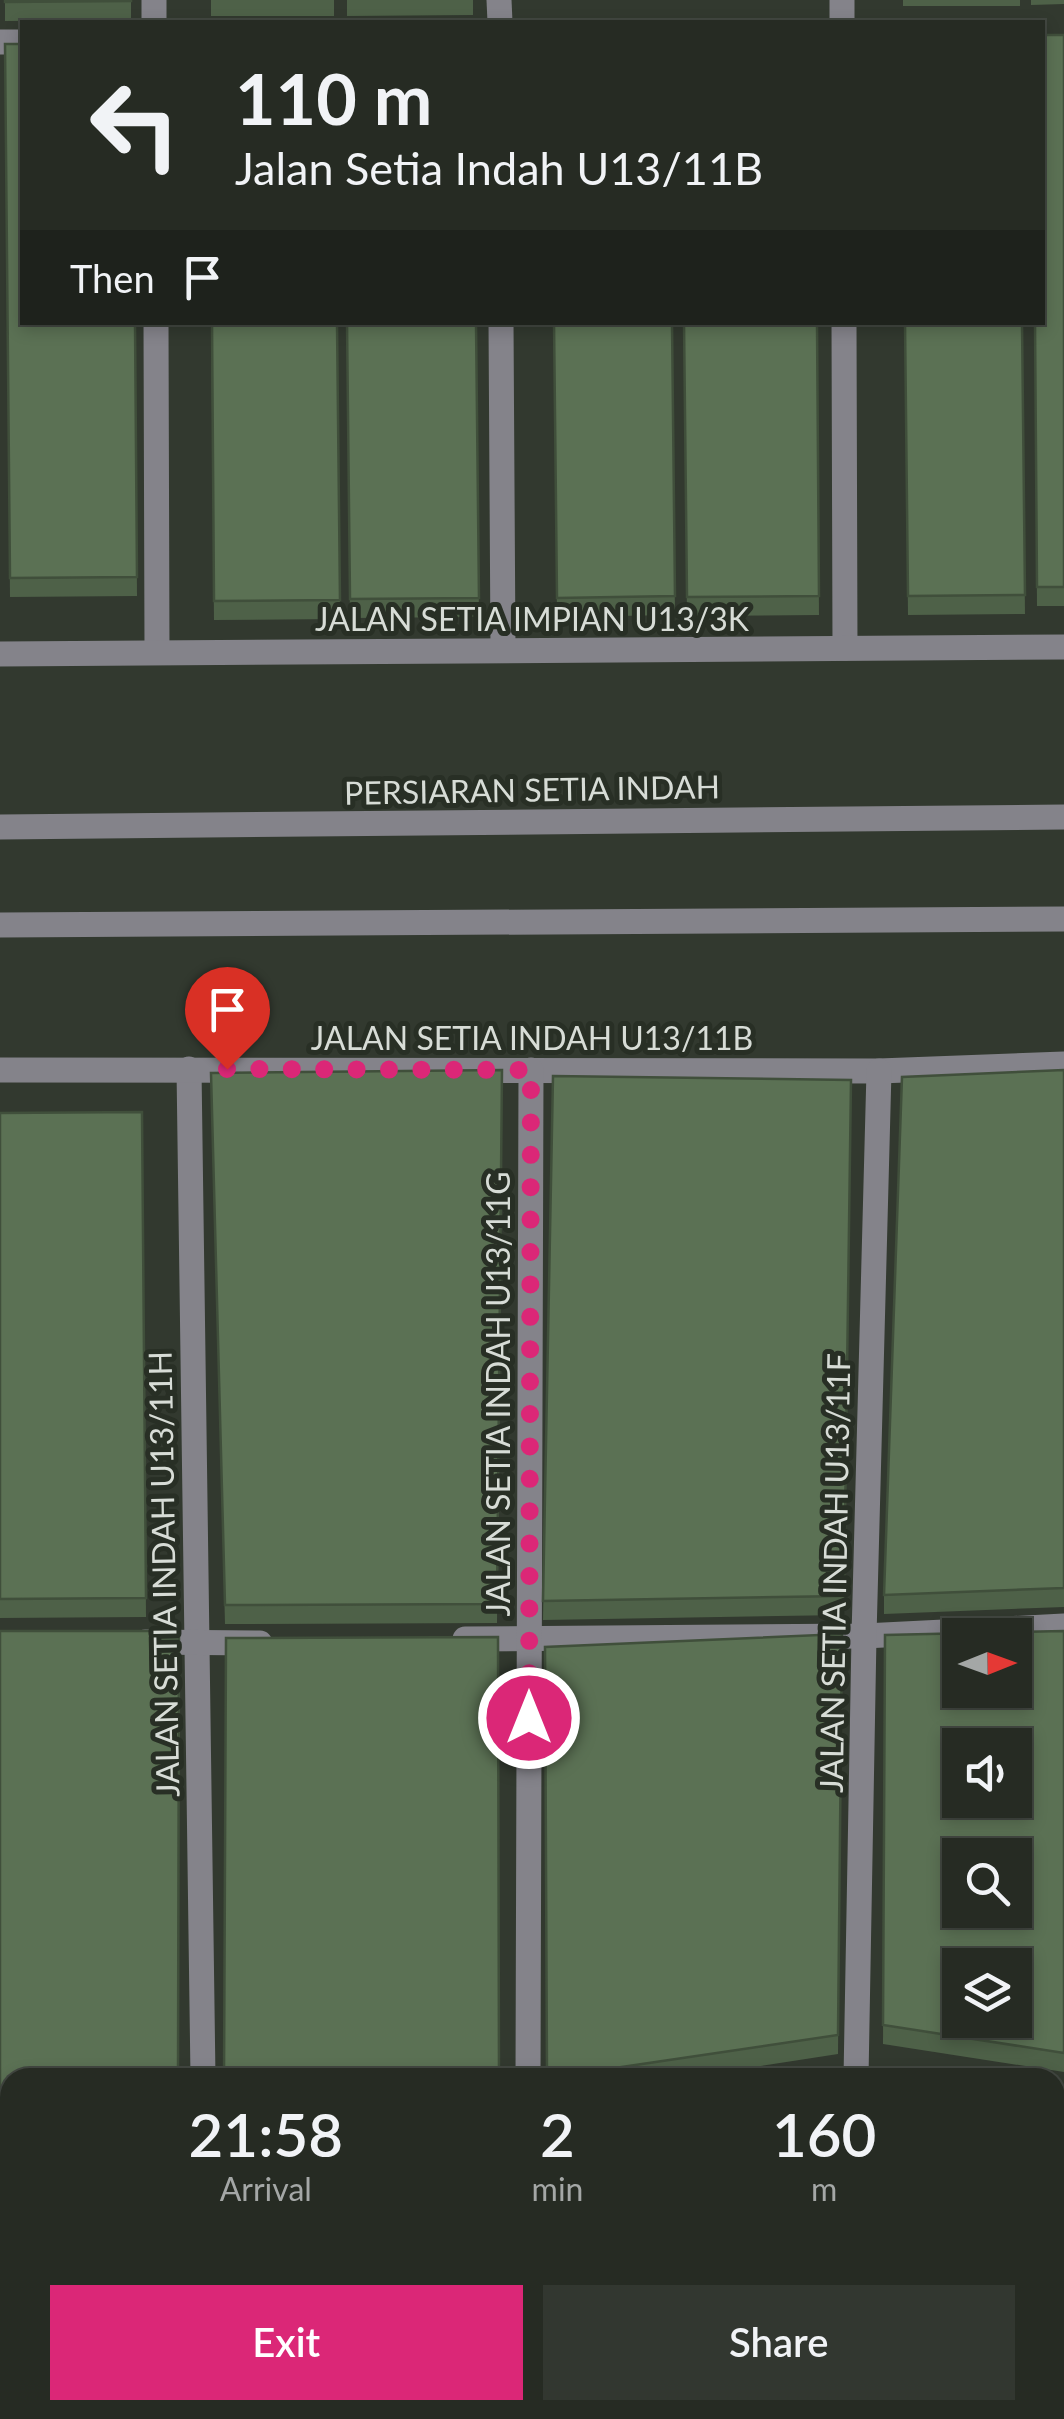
<!DOCTYPE html>
<style>
:root{--surface:#262b23;--page:#323730;--text:#f1f3f6;--muted:#a4a7a6;--line:#424741;--accent:#db2777}
body{margin:0;font-family:Lato,sans-serif;background:var(--page);color:var(--text);height:100vh;display:flex;flex-direction:column;font-size:38px;white-space:nowrap}
*{box-sizing:border-box;margin:0}
p{font-size:32px;color:var(--muted)}
.icon{flex:none;width:55px;height:55px;fill:none;stroke:currentColor;stroke-width:2;stroke-linecap:round;stroke-linejoin:round}
.map{position:relative;flex:1;overflow:hidden}
.side{position:absolute;left:0px;top:2068px;width:1065px;height:352px;display:flex;flex-direction:column;background:var(--surface);border-radius:30px 30px 0 0;box-shadow:0 5px 15px #0003,0 0 0 2px var(--line)}
.side>*{flex:none}
.guide{position:absolute;left:20px;top:20px;width:1025px;height:305px;border-radius:0px;box-shadow:0 5px 15px #0003,0 0 0 2px var(--line);background:#262b23;color:var(--text);overflow:hidden}
.needle{width:65px;rotate:89deg}
.tools{position:absolute;left:942px;top:1618px;display:grid;gap:20px}
.tools a{display:grid;place-items:center;width:90px;height:90px;border-radius:0px;background:var(--surface);box-shadow:0 5px 15px #0003,0 0 0 2px var(--line);font-size:50px}
.pin{position:absolute;display:grid;place-items:center;width:85px;height:85px;color:#fff;margin:-102px -42px;border-radius:50% 50% 50% 0;rotate:-45deg;box-shadow:0 0 10px #0007}
.pin .icon{rotate:45deg}
.me{position:absolute;width:110px;margin:-55px;rotate:0deg;stroke-linejoin:round;filter:drop-shadow(0 0 8px #0008)}
.turn{display:flex;align-items:center;gap:35px;height:210px;padding:0 50px;font-size:45px}
.turn .icon{width:130px;height:130px;stroke-width:2.5}
.turn b{display:block;font-size:70px;line-height:85px}
.then{display:flex;align-items:center;height:95px;padding:0 50px;background:#0003;gap:20px;font-size:38px}
.eta{display:flex;justify-content:space-evenly;align-items:center;height:170px;text-align:center}
.eta b{font-size:60px;font-weight:600;line-height:70px}
.primary-button{display:flex;gap:20px;margin-top:auto;padding:20px 50px}
.primary-button a{flex:1;height:115px;border-radius:0px;background:var(--accent);color:#fff;font-size:40px;font-weight:600;line-height:115px;text-align:center}
.primary-button a+a{background:var(--page);color:var(--text)}
.map>svg:first-child{display:block}
</style>
<div class="map">
<svg width="1064" height="2419" viewBox="0 0 1064 2419">
<rect width="100%" height="100%" fill="#32392f"/>
<g fill="none" stroke-linecap="round" stroke-linejoin="round">
<g stroke="#84838a" stroke-width="25">
<path d="M154 0V22"/>
<path d="M499 0 500 22"/>
<path d="M842 0V22"/>
<path d="M0 42H22"/>
<path d="M156 322 157 652"/>
<path d="M501 322 503 650"/>
<path d="M844 322 845 648"/>
<path d="M0 654 1064 647"/>
<path d="M0 827 1064 817"/>
<path d="M0 925 1064 919"/>
<path d="M189 1069 203 2078"/>
<path d="M0 1070 879 1071 1064 1064"/>
<path d="M465 1639 864 1636 1064 1626"/>
<path d="M145 1642 260 1643"/>
<path d="M528 2078 531 1070"/>
<path d="M856 2078 864 1636 879 1071"/>
<path d="M1055 2112 1064 2114"/>
<path d="M0 2202 10 2201"/>
<path d="M0 2371H10"/>
<path d="M209 2410V2419"/>
<path d="M518 2410 552 2419"/>
</g>
</g>
<g fill="#4e6148">
<path d="M5 0H131V20L5 21Z"/>
<rect x="211" y="0" width="123" height="16"/>
<path d="M347 0H473V15L347 16Z"/>
<rect x="903" y="0" width="117" height="6"/>
<path d="M1031 0H1064V4L1031 5Z"/>
<path d="M1064 35V606H1037L1035 322Z"/>
<path d="M5 44 135 322 137 596 10 597Z"/>
<path d="M211 322H337L340 619 214 620Z"/>
<path d="M347 322H476L479 617 350 618Z"/>
<path d="M554 322H672L675 615 557 617Z"/>
<path d="M684 322H817L819 615 687 616Z"/>
<path d="M905 322H1022L1025 614 908 615Z"/>
<path d="M502 1070 497 1623 225 1624 211 1092Z"/>
<path d="M1064 1070V1607L884 1614V1595Z"/>
<path d="M553 1076 851 1080 844 1615 543 1620Z"/>
<path d="M142 1112 146 1617 0 1618V1113Z"/>
<path d="M0 1631 10 2078V2178H0Z"/>
<path d="M1064 1631V2072L883 2044 885 1635Z"/>
<path d="M842 1634 838 2054 682 2078H547Z"/>
</g>
<g fill="#5b7154" stroke="#404f3b" stroke-width="2.5" fill-rule="evenodd">
<path d="M5 0H131V1L5 2Z"/>
<path d="M1042 35H1064V587H1037L1035 322H1042Z"/>
<path d="M5 44H22V322H135L137 577 10 578Z"/>
<path d="M212 322H337L340 600 214 601Z"/>
<path d="M347 322H476L479 598 350 599Z"/>
<path d="M554 322H672L675 596 557 598Z"/>
<path d="M684 322H817L819 596 687 597Z"/>
<path d="M905 322H1022L1025 595 908 596Z"/>
<path d="M502 1070 497 1604 225 1605 211 1073Z"/>
<path d="M1064 1070V1588L884 1595 902 1077Z"/>
<path d="M553 1076 851 1080 844 1596 543 1601Z"/>
<path d="M142 1112 146 1598 0 1599V1113Z"/>
<path d="M0 1631H179L178 2078H10V2159H0Z"/>
<path d="M1064 1631V2053L883 2025 885 1635ZM960 1635H1015V1690H960ZM960 1745H1015V1800H960ZM960 1855H1015V1910H960ZM960 1965H1015V2020H960Z"/>
<path d="M842 1634 838 2035 547 2078 545 1647Z"/>
<path d="M498 1637 499 2078H224L226 1638Z"/>
<path d="M0 2382H10V2410H38L39 2419H0Z"/>
<rect x="50" y="2410" width="120" height="9"/>
</g>
<g fill="none" stroke-linecap="round" stroke-linejoin="round">
<path stroke="#db2777" stroke-width="18" stroke-dasharray="0 32.4" d="M227 1069 531 1070 529 1718"/>
</g>
<g text-anchor="middle" dominant-baseline="central" stroke-width="10" stroke-linejoin="round" paint-order="stroke">
<g font-size="32" fill="#d7dcd6" stroke="#282f25">
<text x="532" y="618">JALAN SETIA IMPIAN U13/3K</text>
<text transform="translate(532 789) rotate(-1)">PERSIARAN SETIA INDAH</text>
<text x="532" y="1037">JALAN SETIA INDAH U13/11B</text>
<text transform="translate(497 1394) rotate(-90)">JALAN SETIA INDAH U13/11G</text>
<text transform="translate(834 1573) rotate(-89)">JALAN SETIA INDAH U13/11F</text>
<text transform="translate(163 1574) rotate(-91)">JALAN SETIA INDAH U13/11H</text>
</g>
</g>
</svg>
<div class="tools">
<a><svg class="needle" viewBox="-14 -14 28 28"><path d="M0-13l5 13h-10z" fill="#e53935"/><path d="M0 13l5-13h-10z" fill="#a4a7a6"/></svg></a>
<a><svg class="icon" aria-label="sound" viewBox="0 0 24 24"><path d="M4 9h4l5-4v14l-5-4H4zM17 9q2 3 0 6"/></svg></a>
<a><svg class="icon" aria-label="search" viewBox="0 0 24 24"><circle cx="10" cy="10" r="6"/><path d="M15 15l6 6"/></svg></a>
<a><svg class="icon" aria-label="layers" viewBox="0 0 24 24"><path d="M12 4l9 5-9 5-9-5zM3 14l9 5 9-5"/></svg></a>
</div>
<div class="pin" style="left:227px;top:1069px;background:#d93025"><svg class="icon" aria-label="arrive" viewBox="0 0 24 24"><path d="M6 21V4h12l-3 4 3 4H6"/></svg></div>
<svg class="me" style="left:529px;top:1718px" viewBox="-20 -20 40 40"><circle r="17" fill="#db2777" stroke="#fff" stroke-width="3"/><path d="M0-11L8 9 0 5-8 9z" fill="#fff"/></svg>
<div class="guide">
<div class="turn"><svg class="icon" aria-label="left" viewBox="0 0 24 24"><path d="M17 20v-9H6M10 6l-5 5 5 5"/></svg><div><b>110 m</b>Jalan Setia Indah U13/11B</div></div>
<div class="then">Then<svg class="icon" aria-label="arrive" viewBox="0 0 24 24"><path d="M6 21V4h12l-3 4 3 4H6"/></svg></div>
</div>
<section class="side">
<div class="eta">
<div><b>21:58</b><p>Arrival</p></div>
<div><b>2</b><p>min</p></div>
<div><b>160</b><p>m</p></div>
</div>
<div class="primary-button"><a>Exit</a><a>Share</a></div>
</section>
</div>
